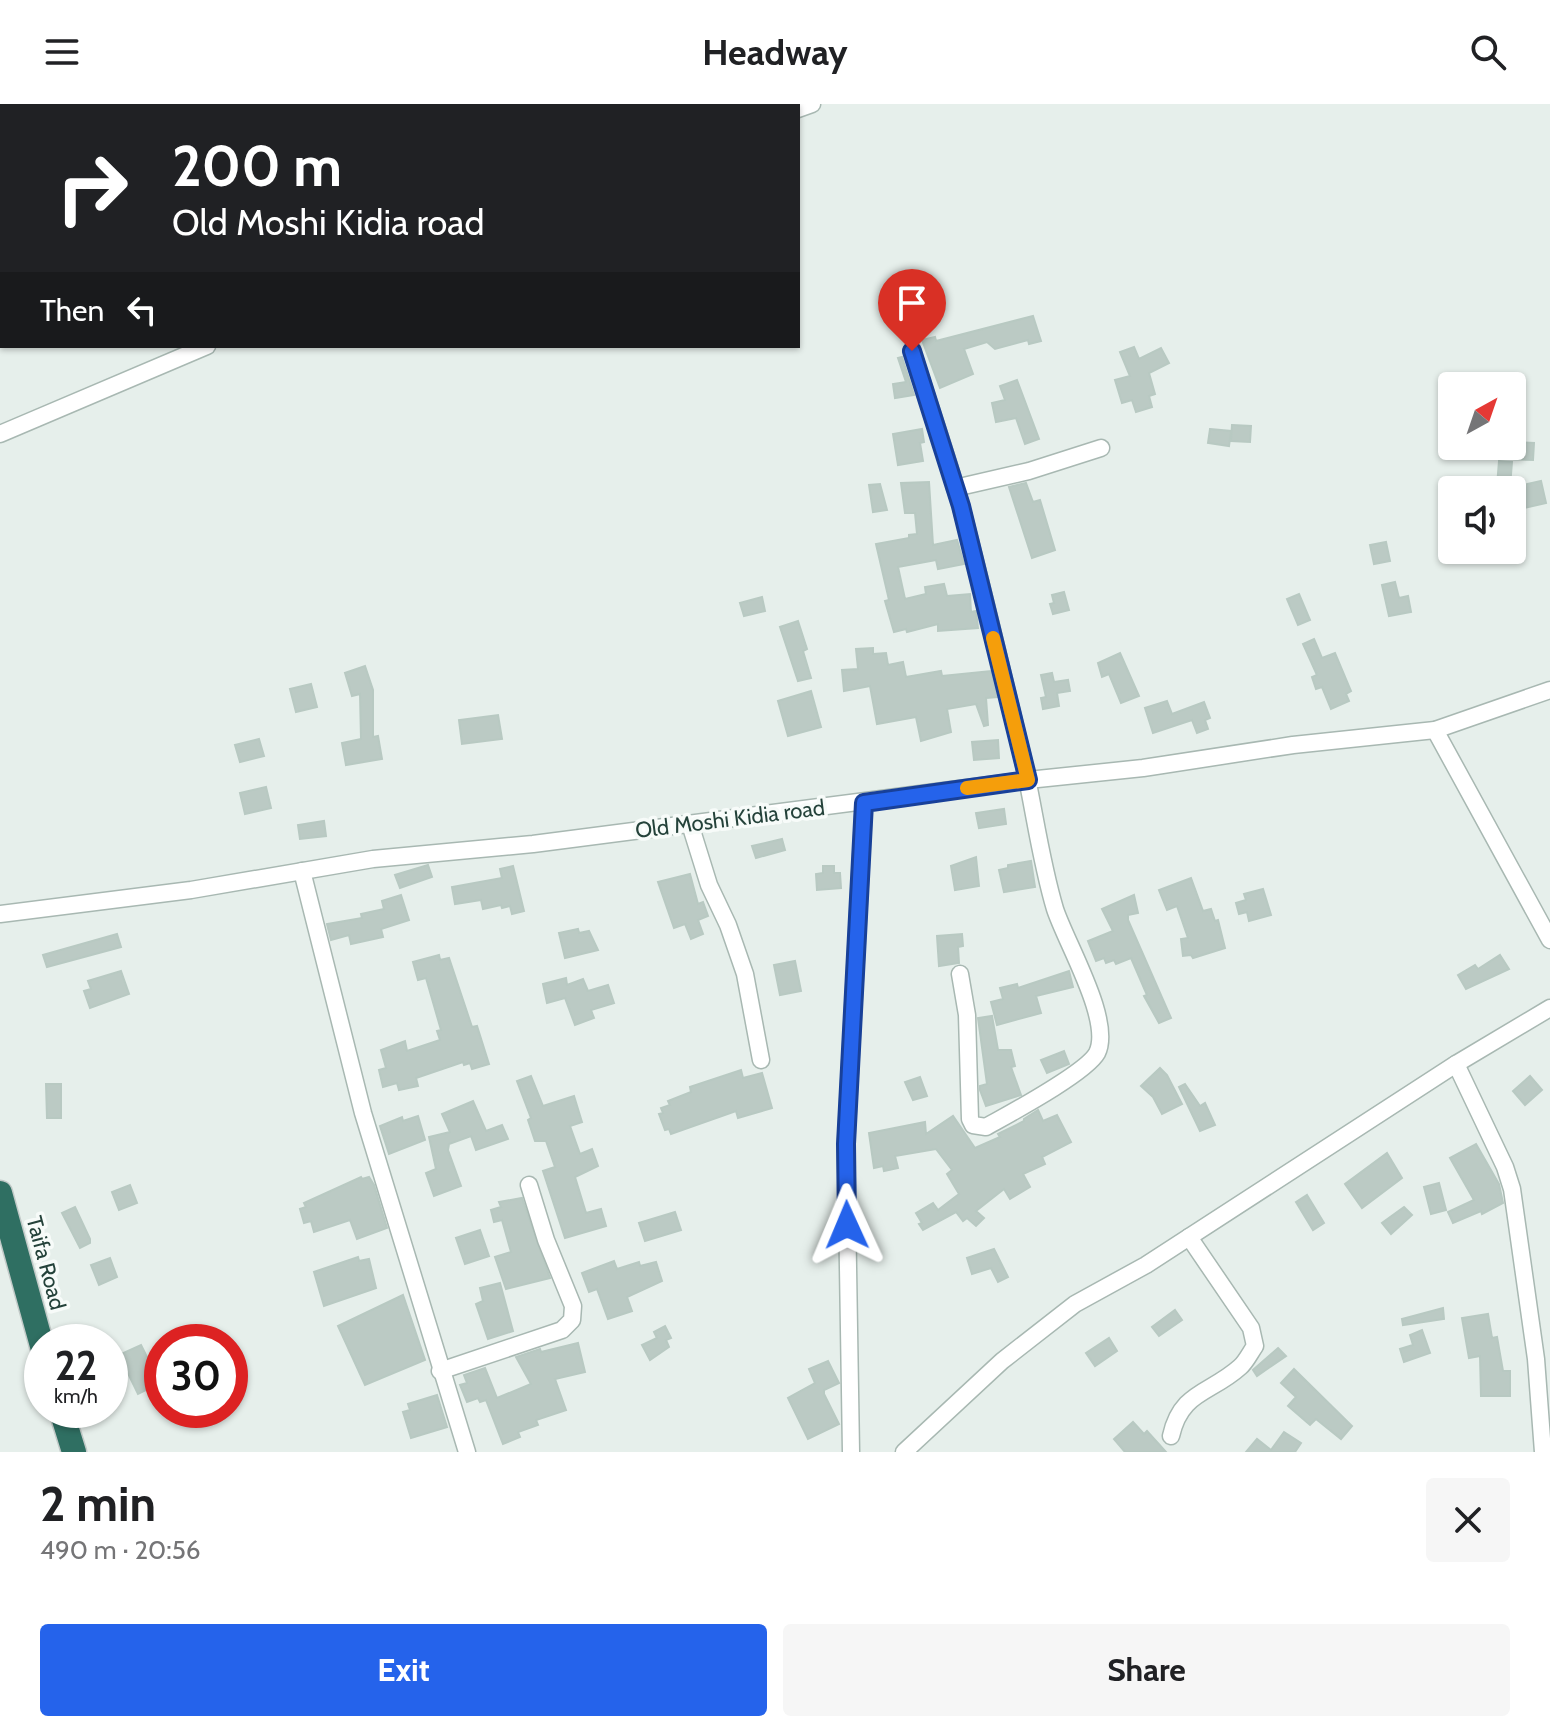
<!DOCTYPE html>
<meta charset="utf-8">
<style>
:root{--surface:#fff;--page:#f6f6f6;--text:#202124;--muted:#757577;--accent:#2563eb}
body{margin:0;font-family:Cabin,sans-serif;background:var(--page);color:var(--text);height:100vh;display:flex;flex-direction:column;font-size:30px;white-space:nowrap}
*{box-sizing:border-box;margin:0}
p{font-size:26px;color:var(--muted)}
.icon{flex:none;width:44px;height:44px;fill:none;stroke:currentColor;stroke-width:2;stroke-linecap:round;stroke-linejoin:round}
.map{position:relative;height:1348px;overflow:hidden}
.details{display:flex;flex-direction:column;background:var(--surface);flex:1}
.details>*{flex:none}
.top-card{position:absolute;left:0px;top:0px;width:800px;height:244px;box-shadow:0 2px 6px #0004;background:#202124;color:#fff;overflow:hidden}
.needle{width:52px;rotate:40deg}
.buttons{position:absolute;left:1438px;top:268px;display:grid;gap:16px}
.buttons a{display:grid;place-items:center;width:88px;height:88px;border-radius:8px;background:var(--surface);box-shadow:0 2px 6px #0004;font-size:40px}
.speed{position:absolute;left:24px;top:1220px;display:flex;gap:16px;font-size:40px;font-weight:700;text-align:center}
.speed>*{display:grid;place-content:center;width:104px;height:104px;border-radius:50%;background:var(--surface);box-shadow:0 2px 6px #0004;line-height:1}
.speed small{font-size:20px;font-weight:400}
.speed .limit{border:12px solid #d22;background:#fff;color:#111}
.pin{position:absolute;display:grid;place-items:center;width:68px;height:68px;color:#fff;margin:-82px -34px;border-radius:50% 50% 50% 0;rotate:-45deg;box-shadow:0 0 8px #0007}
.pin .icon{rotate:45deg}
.me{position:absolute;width:88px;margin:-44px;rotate:359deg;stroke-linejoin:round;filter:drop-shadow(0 0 6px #0008)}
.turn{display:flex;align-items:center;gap:28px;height:168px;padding:0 40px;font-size:36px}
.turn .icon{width:104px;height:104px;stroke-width:2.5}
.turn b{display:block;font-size:56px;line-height:68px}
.then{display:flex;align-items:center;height:76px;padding:0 40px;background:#0003;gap:16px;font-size:30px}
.round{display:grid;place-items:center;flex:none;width:84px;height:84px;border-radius:8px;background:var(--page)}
.headline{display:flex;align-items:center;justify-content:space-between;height:136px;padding:0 40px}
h1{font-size:48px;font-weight:700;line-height:60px}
.action{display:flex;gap:16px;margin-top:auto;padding:16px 40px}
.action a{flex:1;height:92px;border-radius:8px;background:var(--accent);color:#fff;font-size:32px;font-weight:700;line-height:92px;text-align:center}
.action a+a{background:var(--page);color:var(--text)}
header{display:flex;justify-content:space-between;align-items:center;height:104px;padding:0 40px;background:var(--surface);font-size:36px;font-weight:700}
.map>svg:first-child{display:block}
</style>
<header><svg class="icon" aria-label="menu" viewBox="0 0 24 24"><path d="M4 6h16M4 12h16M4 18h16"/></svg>Headway<svg class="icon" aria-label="search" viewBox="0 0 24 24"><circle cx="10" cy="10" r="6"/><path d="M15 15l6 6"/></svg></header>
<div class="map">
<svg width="1550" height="1348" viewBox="0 0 1550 1348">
<rect width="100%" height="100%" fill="#e6efeb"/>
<g fill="#bbcac4" stroke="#b8c9c2" stroke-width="2">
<path d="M1033 212 1041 237 1029 240 1028 236 995 245 987 238 964 245 973 270 940 284 922 236 935 233 936 237Z"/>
<path d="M1134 243 1139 255 1161 244 1169 259 1149 269 1155 290 1149 292 1152 303 1136 308 1132 296 1122 299 1115 276 1130 272 1120 248Z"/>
<path d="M902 253 914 291 895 294 893 280 906 278 898 254Z"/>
<path d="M1017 276 1039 335 1025 340 1016 314 996 318 992 299 1005 296 1000 282Z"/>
<path d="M1232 321 1251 322 1250 338 1231 337Z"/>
<path d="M922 325 924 338 920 339 923 357 898 361 893 330Z"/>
<path d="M1210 325 1231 327 1229 342 1208 339Z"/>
<path d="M1512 338 1534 339 1533 356 1506 355 1507 342H1512Z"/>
<path d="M1499 357 1512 358 1510 383 1497 382Z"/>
<path d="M1512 375H1516L1518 382 1541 377 1546 399 1524 404 1525 409 1512 412Z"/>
<path d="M929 378 933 441 957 436 964 460 938 465 936 456 898 463 905 495 926 490 925 483 944 480 947 492 970 490 971 508 976 507 978 524 938 527V520L907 528 906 525 894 528 885 497 889 496 876 440 909 434V431L917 430 915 409H905L901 379Z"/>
<path d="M1026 379 1033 398 1040 396 1055 446 1032 454 1009 383Z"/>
<path d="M880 380 887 406 873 408 869 381Z"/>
<path d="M1386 438 1390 457 1374 460 1370 441Z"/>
<path d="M1395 478 1399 494 1408 492 1411 508 1389 512 1382 481Z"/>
<path d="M1064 488 1069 506 1053 510 1050 500 1054 499 1052 491Z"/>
<path d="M1299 490 1310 516 1298 521 1287 495Z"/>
<path d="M762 493 765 507 744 512 740 499Z"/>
<path d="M798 517 807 545 803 547 811 574 798 577 780 523Z"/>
<path d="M1314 535 1322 554 1335 549 1351 587 1346 590 1349 597 1331 605 1322 583 1316 585 1312 573 1317 571 1303 540Z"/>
<path d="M873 544V550L886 549 888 561 903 558 906 573 941 567 942 572 991 567 997 593 986 594 988 621 984 622 976 600 947 605 951 628 921 637 916 613 877 620 870 582 844 587 842 566 858 565 856 545Z"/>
<path d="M1120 549 1139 592 1121 599 1109 570 1102 573 1098 559Z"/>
<path d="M365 562 373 586V633L378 632 382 655 346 661 342 639 361 635 360 590 352 592 345 569Z"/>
<path d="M1052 569 1054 578 1068 576 1070 587 1057 589 1059 602 1043 605 1041 594 1046 593 1041 571Z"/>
<path d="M311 580 317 603 296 608 290 585Z"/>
<path d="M811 587 821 623 788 632 778 597Z"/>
<path d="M1167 597 1172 610 1204 598 1210 614 1205 616 1208 625 1197 629 1192 616 1153 629 1145 604Z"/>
<path d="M498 611 502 635 462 640 459 616Z"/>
<path d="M259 635 264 652 240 658 235 641Z"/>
<path d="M998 636 999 654 974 656 972 638Z"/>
<path d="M266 683 271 704 245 710 240 689Z"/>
<path d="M1004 705 1006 720 979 724 976 709Z"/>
<path d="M324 717 326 732 300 735 298 721Z"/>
<path d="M782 735 785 746 756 754 752 742Z"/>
<path d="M976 753 979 782 955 786 951 762Z"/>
<path d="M1031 757 1035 783 1004 788 999 766 1008 764V761Z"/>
<path d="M428 761 432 773 400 784 395 771Z"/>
<path d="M513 762 524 807 512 810 510 802 502 804 501 801 483 805 481 796 455 800 452 783 502 774 500 765Z"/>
<path d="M823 762H834V769H840L841 784 817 786 816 770 823 769Z"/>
<path d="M690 770 698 800 703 798 708 812 698 816 703 830 691 835 685 820 674 824 658 778Z"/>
<path d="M1191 774 1203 807 1211 805 1215 817 1218 816 1225 844 1193 854 1191 851 1183 852 1181 835 1188 834 1177 802 1167 806 1159 786Z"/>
<path d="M1263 785 1271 811 1249 817 1247 808 1239 810 1236 799 1246 796 1244 790Z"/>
<path d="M401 791 409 816 381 825 383 833 351 840 349 831 331 836 327 820 362 814 361 810 384 805 382 797Z"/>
<path d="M1134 791 1138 809 1128 811V816L1171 914 1159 919 1144 892 1147 891 1131 854 1116 860 1114 856 1106 859 1104 854 1096 857 1088 837 1113 827 1102 805Z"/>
<path d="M578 825 579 829 589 827 598 846 565 854 559 829Z"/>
<path d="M117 830 121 843 47 863 43 851Z"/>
<path d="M962 830 963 842 958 843 959 859 939 862 937 832Z"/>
<path d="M439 851 440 856 449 854 472 923 477 922 489 960 472 965 470 959 464 961 463 958 416 974 418 982 399 986 397 979 383 983 379 966 386 964 381 946 405 937 407 947 440 936 437 927 441 926 426 874 418 876 413 858Z"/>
<path d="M1500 851 1509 865 1466 885 1458 871 1475 861 1478 865Z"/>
<path d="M795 857 801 887 780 891 774 861Z"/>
<path d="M121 867 129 890 90 904 84 887 91 885 88 877Z"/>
<path d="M1069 867 1073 883 1036 892 1041 909 997 921 991 898 1003 895 1000 884 1017 880 1018 884Z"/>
<path d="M566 874 567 881 583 875 588 887 608 881 614 899 591 906 594 914 575 921 565 894 547 899 543 880Z"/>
<path d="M992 912 998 946H1011L1015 962 1011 963 1021 991 986 1002 980 986V982L987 980 978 914Z"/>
<path d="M1064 947 1069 960 1047 969 1041 956Z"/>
<path d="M1160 964 1167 971 1182 1000 1162 1010 1153 993 1141 982Z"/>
<path d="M741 966 743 974 762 969 772 1004 738 1014 736 1007 671 1030 669 1025 665 1026 659 1010 663 1009 661 1004 670 1001 668 997 691 988 690 983Z"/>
<path d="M531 972 543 1002 574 992 582 1018 570 1022 580 1050 592 1045 598 1062 575 1073 586 1109 601 1105 606 1122 565 1134 543 1067 555 1063 546 1037H535L528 1016 531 1014 517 977Z"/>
<path d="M1530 972 1542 986 1525 1001 1513 987Z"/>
<path d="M920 973 927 992 913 996 905 978Z"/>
<path d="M46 980H61V1014H47Z"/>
<path d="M1185 980 1200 1002 1205 999 1215 1021 1200 1027 1179 983Z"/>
<path d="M473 997 486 1027 502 1021 508 1035 476 1046 471 1032 449 1040 448 1046 461 1082 434 1092 426 1069 436 1065 429 1033 450 1028 442 1010Z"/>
<path d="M1038 1006 1043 1017 1057 1011 1071 1038 1042 1053 1045 1060 1023 1070 1030 1083 1010 1095 1004 1085 976 1107 984 1114 976 1122 967 1114 963 1117 956 1108 923 1126 919 1120 922 1119 916 1109 933 1099 938 1106 959 1090 947 1070 952 1066 936 1045 895 1052 898 1064 884 1067 883 1062 874 1064 869 1029 925 1018 926 1030 953 1012 975 1044 1000 1033 998 1030 1024 1017V1015Z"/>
<path d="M418 1012 425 1036 389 1050 380 1022 402 1013 403 1017Z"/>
<path d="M1476 1040 1499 1080 1503 1099 1482 1110 1481 1107 1453 1119 1448 1108 1474 1096 1450 1054Z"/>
<path d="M1387 1049 1402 1074 1362 1104 1345 1080Z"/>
<path d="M361 1073 362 1075 369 1073 374 1081 387 1124 357 1135 350 1116 314 1128 311 1117 304 1119 300 1105 306 1103 304 1099Z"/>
<path d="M1439 1079 1446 1106 1431 1110 1424 1083Z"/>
<path d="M130 1081 137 1099 119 1106 112 1088Z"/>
<path d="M1307 1091 1324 1119 1313 1126 1296 1098Z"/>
<path d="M522 1094 550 1174 506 1185 495 1153 511 1148 502 1116 494 1118 491 1106 501 1103 499 1098Z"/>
<path d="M75 1103 90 1135V1139L80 1144 62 1109Z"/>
<path d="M1404 1103 1412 1111 1391 1130 1382 1119Z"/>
<path d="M675 1108 681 1126 645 1137 639 1119Z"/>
<path d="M480 1126 489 1152 465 1160 456 1134Z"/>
<path d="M994 1145 1008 1173 998 1178 991 1164 972 1170 967 1154Z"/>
<path d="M358 1153 359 1157 369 1155 376 1184 324 1202 314 1168Z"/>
<path d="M110 1154 117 1173 99 1181 91 1161Z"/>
<path d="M614 1157 617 1165 639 1158 640 1162 656 1158 662 1177 627 1193 632 1207 608 1215 597 1185 589 1188 582 1169Z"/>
<path d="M500 1179 513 1227 488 1235 476 1200 483 1197 480 1184Z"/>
<path d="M403 1191 425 1256 365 1281 338 1222Z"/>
<path d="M1443 1204 1444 1215 1403 1221 1402 1215Z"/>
<path d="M1175 1206 1182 1216 1159 1232 1152 1223Z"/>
<path d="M1488 1210 1492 1234 1497 1233 1503 1267H1510V1292H1481L1480 1252 1469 1254 1462 1214Z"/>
<path d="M665 1222 671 1234 666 1236 669 1243 650 1256 642 1241 657 1234 654 1228Z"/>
<path d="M1422 1226 1430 1249 1404 1258 1400 1245 1413 1241 1410 1231Z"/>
<path d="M1109 1234 1117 1247 1095 1262 1086 1249Z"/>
<path d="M578 1239 585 1268 555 1275 566 1306 536 1316 538 1321 518 1328 520 1333 503 1340 486 1296 480 1298 478 1294 467 1298 460 1281 467 1279 464 1271 485 1264 497 1294 531 1280 516 1253 540 1245 541 1248Z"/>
<path d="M141 1241 160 1279 138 1290 119 1251Z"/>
<path d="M1278 1244 1286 1252 1257 1272 1253 1266Z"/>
<path d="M828 1257 839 1279 824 1286V1290L839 1320 808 1335 788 1294 815 1279 809 1265Z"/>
<path d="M1294 1265 1352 1322 1341 1335 1316 1315 1310 1321 1288 1302 1296 1293 1281 1279Z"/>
<path d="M437 1291 447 1323 411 1334 403 1308 410 1306 408 1300Z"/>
<path d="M1133 1318 1144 1330 1147 1327 1166 1348H1125L1114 1335Z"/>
<path d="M1284 1328 1301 1339 1295 1348H1246L1257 1335 1271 1346Z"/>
</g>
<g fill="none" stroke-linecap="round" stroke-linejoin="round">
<defs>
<g id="minor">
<path d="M798 5 812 0"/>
<path d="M0 64 2 69"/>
<path d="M912 247C928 299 947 351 961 403 983 485 1002 569 1022 651 1034 703 1040 755 1055 805 1066 839 1113 917 1097 949 1086 969 1009 1010 986 1023L973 1021 970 1015 967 911 960 870"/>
<path d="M0 330 207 242"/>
<path d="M955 384 1029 367 1101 344"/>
<path d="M1435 626 1550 836"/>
<path d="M690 720 709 781 728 821 745 870 761 956"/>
<path d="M302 767 363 1009 467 1348"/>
<path d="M0 810 191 786 373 755 533 740 1028 676 1143 664 1293 641 1435 626 1550 586"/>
<path d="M1456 960 1505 1063 1512 1085 1536 1255 1543 1348"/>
<path d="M440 1267 562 1226 572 1216 573 1202 546 1136 529 1081"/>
<path d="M1171 1332C1181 1287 1210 1290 1240 1263 1246 1258 1250 1249 1255 1242L1251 1224 1189 1133"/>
<path d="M851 1348 846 1040 864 699"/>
<path d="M904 1348 1002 1257 1075 1200 1146 1161 1456 960 1550 904"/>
</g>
<g id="highway">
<path d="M0 1089 42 1242"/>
<path d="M61 1306 74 1348"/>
</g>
</defs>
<use href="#minor" stroke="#a8b8b2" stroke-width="19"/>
<use href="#highway" stroke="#c2cac8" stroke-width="27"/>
<use href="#minor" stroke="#fff" stroke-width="16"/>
<use href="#highway" stroke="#2f6f62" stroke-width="24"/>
</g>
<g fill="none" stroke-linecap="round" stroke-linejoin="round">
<defs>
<path id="route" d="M847 1121 846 1040 864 699 1028 676 961 402 912 247"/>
</defs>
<use href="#route" stroke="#184099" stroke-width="20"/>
<use href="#route" stroke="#2563eb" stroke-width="14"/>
<path stroke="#f59e0b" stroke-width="14" d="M967 684 1028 676 993 534"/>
</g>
<g text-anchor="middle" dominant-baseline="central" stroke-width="7" stroke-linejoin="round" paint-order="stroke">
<g font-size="22" fill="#24423a" stroke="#f7fbf9">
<text transform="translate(730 715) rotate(-7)">Old Moshi Kidia road</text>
<text transform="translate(46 1159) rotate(75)">Taifa Road</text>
</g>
</g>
</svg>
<div class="buttons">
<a><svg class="needle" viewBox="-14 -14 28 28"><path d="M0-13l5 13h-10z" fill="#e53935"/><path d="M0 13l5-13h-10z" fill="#757577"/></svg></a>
<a><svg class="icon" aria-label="sound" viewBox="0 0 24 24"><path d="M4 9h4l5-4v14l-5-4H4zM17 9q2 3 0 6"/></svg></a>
</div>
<div class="speed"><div>22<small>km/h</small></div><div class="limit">30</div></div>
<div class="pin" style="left:912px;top:247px;background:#d93025"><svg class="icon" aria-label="arrive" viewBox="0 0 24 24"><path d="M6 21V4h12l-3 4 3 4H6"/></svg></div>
<svg class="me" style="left:847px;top:1121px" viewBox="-20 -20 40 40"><path d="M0-17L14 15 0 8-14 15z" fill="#2563eb" stroke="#fff" stroke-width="4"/></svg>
<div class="top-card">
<div class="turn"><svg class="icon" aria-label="right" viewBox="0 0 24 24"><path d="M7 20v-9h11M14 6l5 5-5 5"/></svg><div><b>200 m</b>Old Moshi Kidia road</div></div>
<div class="then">Then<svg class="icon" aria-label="left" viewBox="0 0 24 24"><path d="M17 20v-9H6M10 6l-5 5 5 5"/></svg></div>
</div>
</div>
<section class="details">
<div class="headline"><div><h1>2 min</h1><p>490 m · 20:56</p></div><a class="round"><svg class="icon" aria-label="close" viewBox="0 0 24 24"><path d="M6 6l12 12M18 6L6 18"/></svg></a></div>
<div class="action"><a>Exit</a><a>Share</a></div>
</section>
